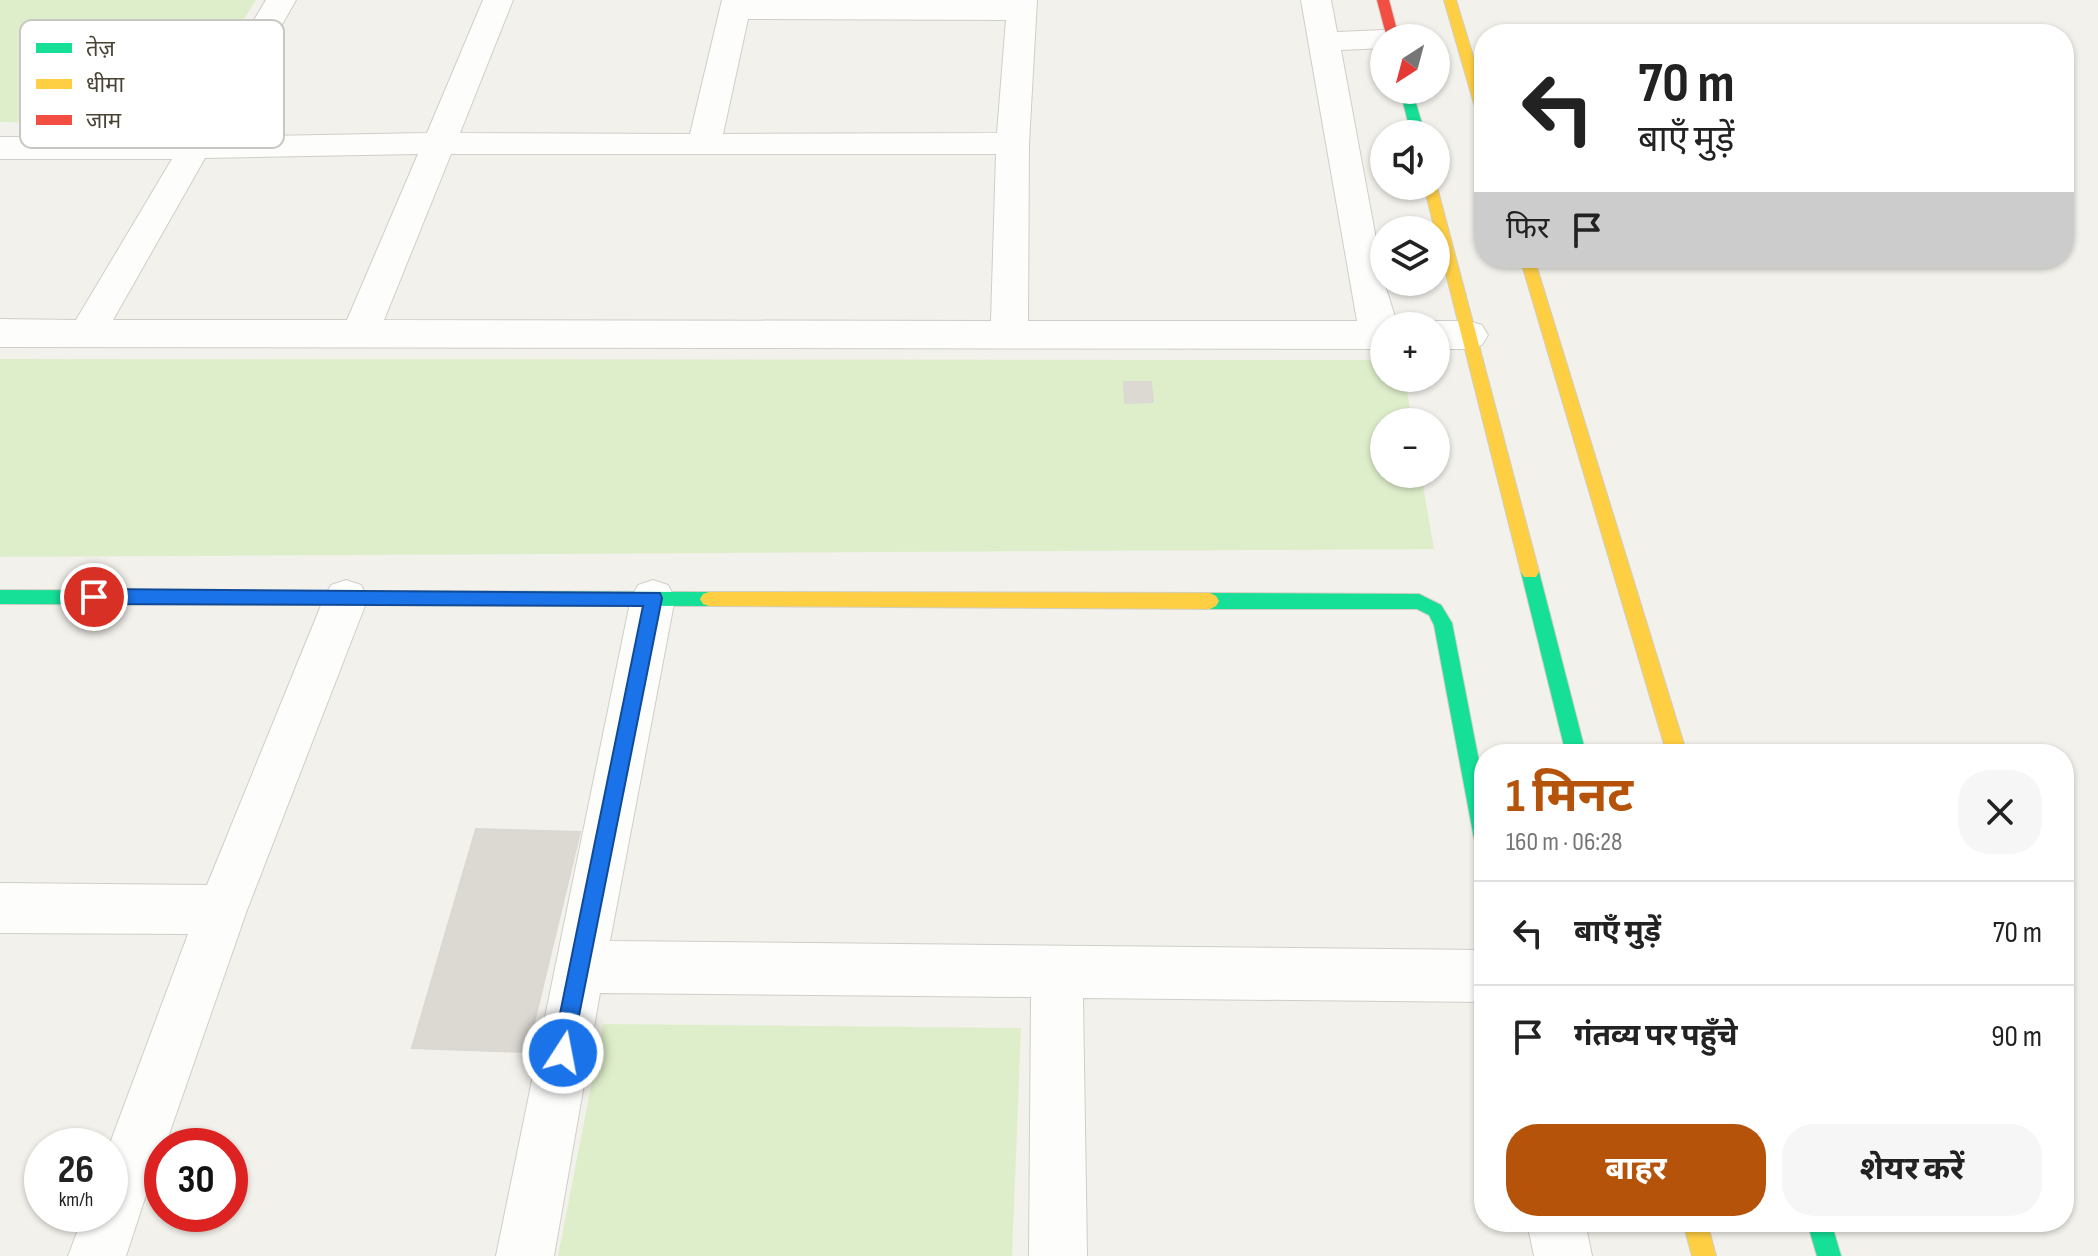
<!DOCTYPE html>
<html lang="hi">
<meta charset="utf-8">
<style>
:root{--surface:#fff;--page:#f6f6f6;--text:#222;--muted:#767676;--line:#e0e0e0;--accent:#b45309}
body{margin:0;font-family:"Sofia Sans Condensed","Noto Sans Devanagari",sans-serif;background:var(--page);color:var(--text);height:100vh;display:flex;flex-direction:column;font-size:30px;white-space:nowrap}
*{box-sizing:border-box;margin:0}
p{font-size:26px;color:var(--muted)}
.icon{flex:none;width:44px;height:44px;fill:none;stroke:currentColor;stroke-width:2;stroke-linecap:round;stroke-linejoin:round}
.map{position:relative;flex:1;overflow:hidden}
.side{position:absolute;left:1474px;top:744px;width:600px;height:488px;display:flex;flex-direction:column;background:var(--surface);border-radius:32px;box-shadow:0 2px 6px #0004}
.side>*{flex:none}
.hud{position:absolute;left:1474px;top:24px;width:600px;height:244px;border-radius:32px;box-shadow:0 2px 6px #0004;background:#fff;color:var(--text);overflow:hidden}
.needle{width:52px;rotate:216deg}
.tools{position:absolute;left:1370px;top:24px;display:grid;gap:16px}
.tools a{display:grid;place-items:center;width:80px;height:80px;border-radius:50%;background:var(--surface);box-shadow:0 2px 6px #0004;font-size:40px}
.speed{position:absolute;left:24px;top:1128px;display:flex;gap:16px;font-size:40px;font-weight:700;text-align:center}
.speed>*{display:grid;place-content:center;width:104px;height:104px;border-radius:50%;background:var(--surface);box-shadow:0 2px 6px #0004;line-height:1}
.speed small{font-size:20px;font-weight:400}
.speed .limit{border:12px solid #d22;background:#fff;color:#111}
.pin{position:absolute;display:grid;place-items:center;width:68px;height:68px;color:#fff;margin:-34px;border:4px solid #fff;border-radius:50%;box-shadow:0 2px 8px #0007}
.me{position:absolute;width:88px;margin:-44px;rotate:11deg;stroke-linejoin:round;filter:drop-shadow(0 0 6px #0008)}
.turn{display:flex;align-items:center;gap:28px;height:168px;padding:0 32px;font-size:36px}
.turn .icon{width:104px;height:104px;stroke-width:2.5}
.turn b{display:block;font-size:56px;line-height:68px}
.then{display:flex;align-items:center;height:76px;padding:0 32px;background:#0003;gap:16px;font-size:30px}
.round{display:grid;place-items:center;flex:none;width:84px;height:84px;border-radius:32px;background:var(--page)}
.head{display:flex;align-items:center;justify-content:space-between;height:136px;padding:0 32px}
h1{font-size:48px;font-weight:700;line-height:60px;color:var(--accent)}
.button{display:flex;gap:16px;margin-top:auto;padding:16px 32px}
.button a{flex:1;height:92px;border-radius:32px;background:var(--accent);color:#fff;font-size:32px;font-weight:700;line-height:92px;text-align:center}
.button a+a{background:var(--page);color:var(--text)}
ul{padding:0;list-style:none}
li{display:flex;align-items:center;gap:24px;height:104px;padding:0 32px;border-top:2px solid var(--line)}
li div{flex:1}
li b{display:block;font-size:30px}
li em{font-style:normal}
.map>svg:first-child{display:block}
</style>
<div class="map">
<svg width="2098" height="1256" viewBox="0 0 2098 1256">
<rect width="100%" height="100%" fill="#f2f1eb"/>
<g fill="#deeeca">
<path d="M0 0H256L179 124 0 122Z"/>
<path d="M0 359 1384 360V378H1405L1412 422H1384V474H1421L1434 549 0 557Z"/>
<path d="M603 1024 1021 1028 1012 1256H558Z"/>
</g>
<g fill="#dcd9d3" stroke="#dbd8d1" stroke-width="2">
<path d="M1124 382H1151L1153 402 1125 403Z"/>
<path d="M476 829 580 832 527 1052 412 1048Z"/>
</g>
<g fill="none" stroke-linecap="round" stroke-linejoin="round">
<defs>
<g id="street">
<path d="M266 0H296L218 137 427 133 483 0H513L460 133 690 134 722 0H1037L1029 143 1028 321H1357L1301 0H1331L1337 32 1384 30 1395 33 1399 38H1384V48L1341 50 1384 282 1398 326H1384V349L0 347V319L76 320 172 159H0V137H184ZM748 19 1006 20 997 133 723 134ZM418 154 347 320H113L205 158ZM451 154H996L991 321 384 320Z"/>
<path d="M1436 321H1469L1482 325 1488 335 1482 345 1469 349H1436V326H1422Z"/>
<path d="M346 580 361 585 368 598 247 910 165 1146H162L126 1256H68L84 1214H110L109 1146 188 934 0 933V883L207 885 324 598 331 585Z"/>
<path d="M653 580 668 585 675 598 610 941 1484 950V1002L1083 998 1087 1256H1029L1031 997 600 993 554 1256H496L631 598 638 585Z"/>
<path d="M1527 1222H1585L1592 1256H1534Z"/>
</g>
<g id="fast">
<path d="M1400 90H1412L1425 134H1411Z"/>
<path d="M1530 565 1536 567 1539 572 1586 754H1566L1521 572 1524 567Z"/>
<path d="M0 590 709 592 715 594 718 599 715 604 709 606 0 604Z"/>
<path d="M1210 593 1419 594 1441 605 1452 623 1484 787V847L1477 845 1474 838 1434 625 1429 615 1417 609H1210L1204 606 1201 601 1204 596Z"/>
<path d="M1807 1222H1831L1841 1256H1817Z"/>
</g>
<g id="slow">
<path d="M1444 0H1456L1484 92V118L1477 114Z"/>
<path d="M1436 183 1539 572 1536 577H1524L1521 572 1424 186H1436Z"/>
<path d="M1520 258H1534L1687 754H1667Z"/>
<path d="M709 592 1210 593 1216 596 1219 601 1216 606 1210 609 709 606 703 604 700 599 703 594Z"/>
<path d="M1683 1222H1707L1716 1256H1692Z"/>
</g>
<path id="jam" d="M1377 0H1389L1399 38H1387Z"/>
</defs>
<use href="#street" stroke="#d0cec8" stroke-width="2"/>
<use href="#fast" stroke="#d2cec2" stroke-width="2"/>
<use href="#slow" stroke="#d2cec2" stroke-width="2"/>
<use href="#jam" stroke="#d2cec2" stroke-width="2"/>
<use href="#street" fill="#fdfdfc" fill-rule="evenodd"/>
<use href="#fast" fill="#16e098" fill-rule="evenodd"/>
<use href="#slow" fill="#ffcf43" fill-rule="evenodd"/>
<use href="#jam" fill="#f24e42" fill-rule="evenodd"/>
</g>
<path fill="#1a73e8" stroke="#114b97" stroke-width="2" d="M94 589 660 593 662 598 570 1061 563 1064 555 1061 552 1053 643 606 94 604 85 597Z"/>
<rect x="20" y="20" width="264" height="128" rx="12" fill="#fff" stroke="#c8c7c3" stroke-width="2"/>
<rect x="36" y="43" width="36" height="10" fill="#16e098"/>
<rect x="36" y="79" width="36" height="10" fill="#ffcf43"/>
<rect x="36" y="115" width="36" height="10" fill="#f24e42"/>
<g font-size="22" fill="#494336">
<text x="86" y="56">तेज़</text>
<text x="86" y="92">धीमा</text>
<text x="86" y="128">जाम</text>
</g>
</svg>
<div class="tools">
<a><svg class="needle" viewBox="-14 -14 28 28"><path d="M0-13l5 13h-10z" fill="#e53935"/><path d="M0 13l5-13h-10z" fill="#767676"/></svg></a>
<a><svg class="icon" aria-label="sound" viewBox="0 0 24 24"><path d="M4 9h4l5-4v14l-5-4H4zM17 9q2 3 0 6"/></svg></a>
<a><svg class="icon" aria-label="layers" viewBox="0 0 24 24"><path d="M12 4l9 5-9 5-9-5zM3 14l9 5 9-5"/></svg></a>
<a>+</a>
<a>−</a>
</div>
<div class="speed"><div>26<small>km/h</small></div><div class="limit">30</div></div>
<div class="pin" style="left:94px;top:597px;background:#d93025"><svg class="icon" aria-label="arrive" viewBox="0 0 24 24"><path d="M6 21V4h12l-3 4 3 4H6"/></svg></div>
<svg class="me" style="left:563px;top:1053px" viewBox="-20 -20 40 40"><circle r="17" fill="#1a73e8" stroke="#fff" stroke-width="3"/><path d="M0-11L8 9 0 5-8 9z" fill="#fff"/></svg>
<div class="hud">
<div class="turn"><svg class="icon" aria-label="left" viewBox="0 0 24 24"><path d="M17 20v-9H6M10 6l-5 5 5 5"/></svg><div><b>70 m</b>बाएँ मुड़ें</div></div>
<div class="then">फिर<svg class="icon" aria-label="arrive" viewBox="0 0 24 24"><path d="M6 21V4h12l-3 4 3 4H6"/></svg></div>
</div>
<section class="side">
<div class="head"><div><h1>1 मिनट</h1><p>160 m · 06:28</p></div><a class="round"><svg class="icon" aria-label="close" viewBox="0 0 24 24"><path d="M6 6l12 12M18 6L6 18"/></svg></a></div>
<ul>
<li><svg class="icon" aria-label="left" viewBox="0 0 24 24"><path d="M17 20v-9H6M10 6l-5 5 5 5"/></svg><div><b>बाएँ मुड़ें</b></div><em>70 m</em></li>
<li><svg class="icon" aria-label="arrive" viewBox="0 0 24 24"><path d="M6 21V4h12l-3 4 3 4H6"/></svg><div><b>गंतव्य पर पहुँचे</b></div><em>90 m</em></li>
</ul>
<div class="button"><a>बाहर</a><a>शेयर करें</a></div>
</section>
</div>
